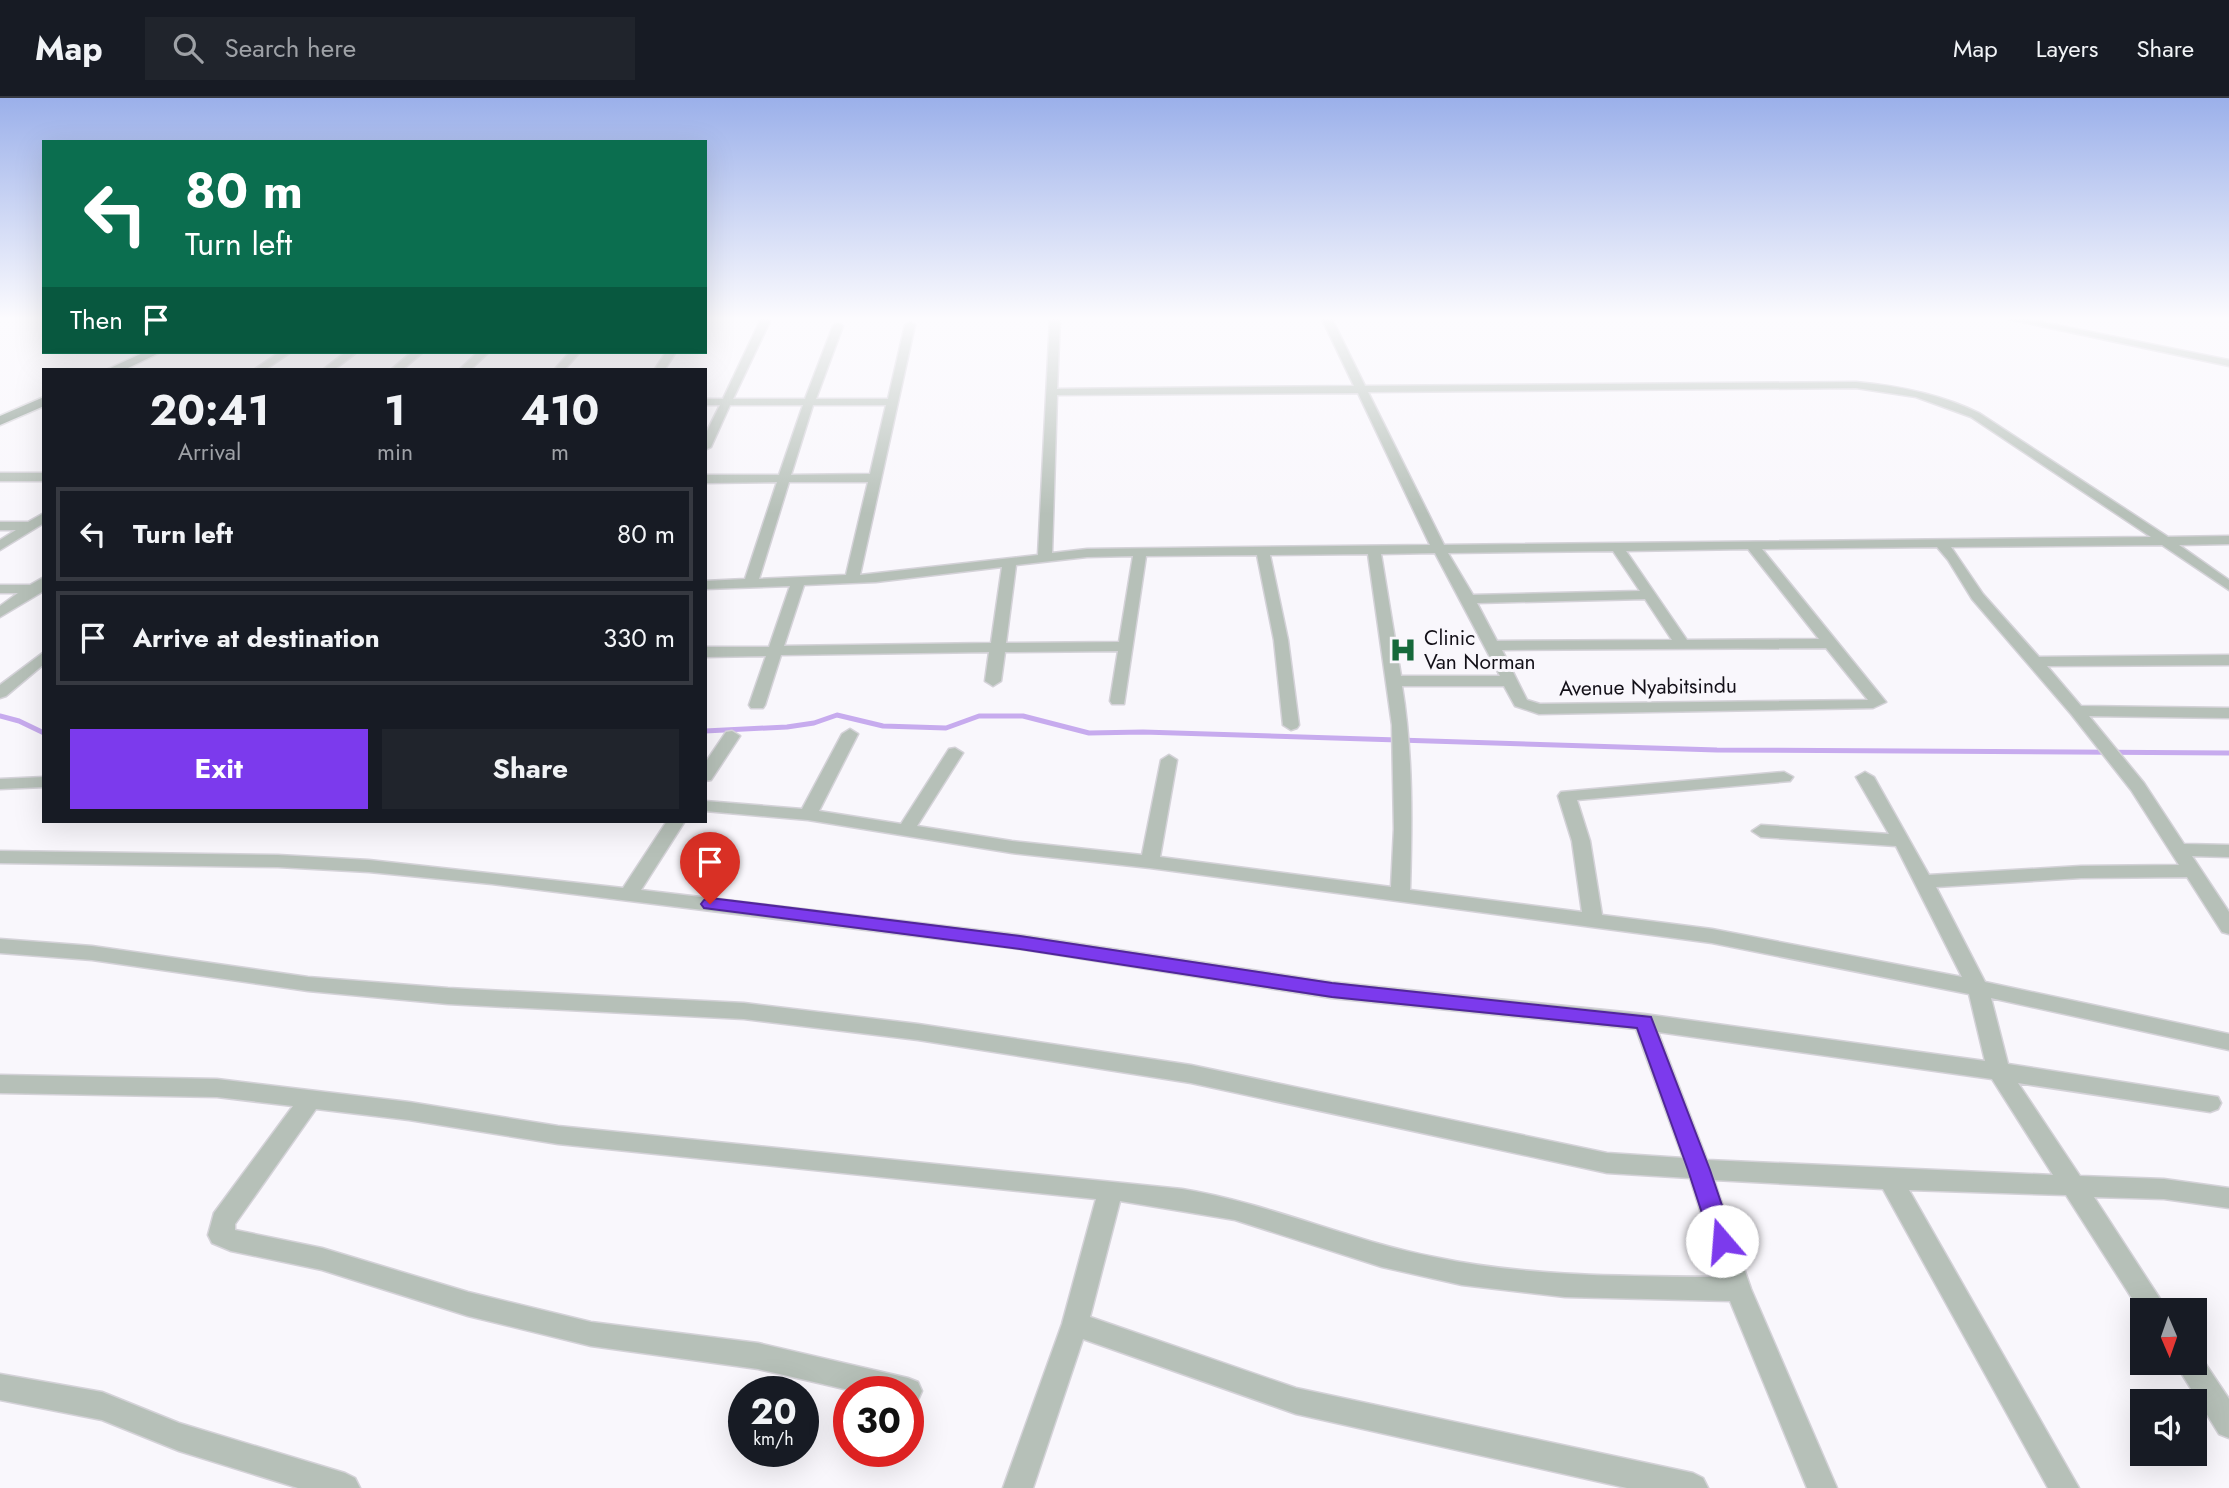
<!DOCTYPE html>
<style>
:root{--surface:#171b24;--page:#20242c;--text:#f1f3f6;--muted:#9ea1a6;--line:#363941;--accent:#7c3aed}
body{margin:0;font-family:Jost,sans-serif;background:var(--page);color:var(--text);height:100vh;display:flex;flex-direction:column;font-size:26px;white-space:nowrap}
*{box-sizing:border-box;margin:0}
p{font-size:23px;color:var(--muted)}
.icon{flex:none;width:38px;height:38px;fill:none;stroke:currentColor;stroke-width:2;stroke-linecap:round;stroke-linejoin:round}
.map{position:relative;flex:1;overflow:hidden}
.side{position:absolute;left:42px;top:270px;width:665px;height:455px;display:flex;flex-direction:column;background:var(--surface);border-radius:0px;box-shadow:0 7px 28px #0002}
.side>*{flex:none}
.banner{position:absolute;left:42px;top:42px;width:665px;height:214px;border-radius:0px;box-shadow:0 7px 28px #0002;background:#0b6e4f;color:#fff;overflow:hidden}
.needle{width:46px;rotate:178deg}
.controls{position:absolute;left:2130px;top:1200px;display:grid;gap:14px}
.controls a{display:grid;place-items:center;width:77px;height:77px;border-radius:0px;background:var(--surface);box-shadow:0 7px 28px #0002;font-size:35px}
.speed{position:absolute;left:728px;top:1278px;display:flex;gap:14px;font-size:35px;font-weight:700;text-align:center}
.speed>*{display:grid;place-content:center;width:91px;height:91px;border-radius:50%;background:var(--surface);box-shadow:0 7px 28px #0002;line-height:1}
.speed small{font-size:18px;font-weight:400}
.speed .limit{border:10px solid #d22;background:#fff;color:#111}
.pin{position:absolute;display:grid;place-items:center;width:60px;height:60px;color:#fff;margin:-72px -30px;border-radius:50% 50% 50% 0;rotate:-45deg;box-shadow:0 0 7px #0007}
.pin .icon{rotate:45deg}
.me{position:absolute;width:77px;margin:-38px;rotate:342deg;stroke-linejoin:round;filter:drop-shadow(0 0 5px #0008)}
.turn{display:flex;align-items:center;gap:24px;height:147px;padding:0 28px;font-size:32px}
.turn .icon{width:91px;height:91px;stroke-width:2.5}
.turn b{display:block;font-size:49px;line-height:60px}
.then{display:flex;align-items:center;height:66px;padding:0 28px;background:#0003;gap:14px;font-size:26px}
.eta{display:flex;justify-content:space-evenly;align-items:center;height:119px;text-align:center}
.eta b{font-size:42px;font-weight:700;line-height:49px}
.button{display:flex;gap:14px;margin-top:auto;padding:14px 28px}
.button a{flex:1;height:80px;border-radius:0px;background:var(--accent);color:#fff;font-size:28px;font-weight:700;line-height:80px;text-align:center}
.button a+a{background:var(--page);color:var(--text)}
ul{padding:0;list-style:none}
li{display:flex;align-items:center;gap:21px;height:94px;margin:0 14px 10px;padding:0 14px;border:4px solid var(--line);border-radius:0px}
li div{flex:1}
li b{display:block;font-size:26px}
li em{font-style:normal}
header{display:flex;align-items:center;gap:42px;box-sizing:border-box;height:98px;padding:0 35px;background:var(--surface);border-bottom:2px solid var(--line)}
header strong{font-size:33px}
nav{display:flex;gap:38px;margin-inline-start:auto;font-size:24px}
.search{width:490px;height:63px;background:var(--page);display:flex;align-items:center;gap:18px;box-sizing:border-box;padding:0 24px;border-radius:0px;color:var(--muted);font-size:26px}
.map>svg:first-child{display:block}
</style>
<header>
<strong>Map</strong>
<div class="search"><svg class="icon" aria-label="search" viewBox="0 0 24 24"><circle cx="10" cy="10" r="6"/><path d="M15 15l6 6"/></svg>Search here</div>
<nav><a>Map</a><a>Layers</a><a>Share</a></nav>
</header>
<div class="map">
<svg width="2229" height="1390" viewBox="0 0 2229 1390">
<rect width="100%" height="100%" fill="#f9f7fc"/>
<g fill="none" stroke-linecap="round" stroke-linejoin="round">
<g stroke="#c7abee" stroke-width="5">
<path d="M0 618 19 623 44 635"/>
<path d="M705 633 787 629 814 625 837 617 883 628 946 630 979 618H1023L1089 635 1143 634 1717 652 2229 655"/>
</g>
<defs>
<g id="minor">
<path d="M761 221H771L733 301H805L833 228 838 225 843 228 816 301H888L905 227 910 224 915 227 860 477 1038 457 1050 221H1060L1057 291 1354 288 1322 221H1332L1365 288 1856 284C1899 288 1940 296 1979 315L2168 439 2229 438V446L2179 447 2229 482V492L2162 447 1951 449 1983 496 2039 559 2229 557V567L2047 568 2081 608 2229 610V620L2089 618 2144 685 2184 746 2229 747V759L2192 758 2229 814V836L2222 834 2187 779 2081 780 1936 789 1985 884 2229 936V952L1991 900 2008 966 2218 999 2221 1005 2218 1011 2210 1014 2018 985 2080 1078 2164 1081 2229 1090V1110L2164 1101 2094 1099 2168 1213H2142V1216L2066 1097 1909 1092 2079 1390H2048L1883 1091 1714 1082 1751 1191 1837 1390H1807L1730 1203 1565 1199 1462 1187 1382 1169 1235 1122 1120 1103 1090 1219 1296 1290 1693 1375 1703 1380 1708 1390H1627L1296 1316 1083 1241 1033 1390H1003L1062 1226 1096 1101 558 1046 409 1022 316 1011 235 1126V1132L322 1150 468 1194 591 1224 758 1245 908 1280 918 1284 922 1293 918 1302 908 1306V1293H853L758 1271 591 1248 468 1218 322 1172 231 1153 212 1145 208 1137 214 1115 293 1008 217 999 0 995V977L217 981 409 1004 558 1028 1182 1091C1268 1105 1348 1142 1434 1159 1528 1179 1626 1178 1721 1179L1690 1080 1607 1075 1191 985 918 942 744 921 448 906 308 893 92 862 0 855V841L92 848 308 879 448 890 744 905 918 926 1191 967 1607 1055 1683 1060 1636 931 1331 900 1020 851 492 786 369 774 278 769 0 765V753L278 757 369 762 623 790 667 723H685L641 792 1020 837 1331 884 1644 916 1985 963 1969 896 1712 845 1150 770 1012 755 808 722 705 713V703L802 711 842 636 850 631 858 636 819 713 901 726 949 651 955 650 963 655 917 728 1012 743 1142 757 1161 662 1169 657 1177 662 1160 759 1391 789 1394 731 1392 627 1368 456 1270 457 1288 542 1299 627 1297 630 1291 632 1283 627 1274 542 1257 457 1146 458 1124 606H1112L1110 603 1118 553 1005 554 1001 583 993 588 985 583 989 554 781 557 765 607 763 610H751L749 607 766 558 705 559V549H769L790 488 705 491V483L745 481 777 384 705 385V377H779L803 307H730L711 349 705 352V337L720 307H705V301H723ZM1856 290 1916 299 1971 319 2151 439 1444 447 1368 294ZM1358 295 1430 447 1087 451 1052 455 1057 297ZM813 307H886L870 376 791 377ZM789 384H868L846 477 759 481ZM1937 449 1948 462 1972 501 2071 616 2131 692 2179 767 2081 768 1929 777 1874 679 1865 674 1856 679 1889 736 1761 727 1752 733 1761 739 1896 748 1962 879 1712 831 1602 817 1590 743 1577 702 1790 683 1793 679 1784 674 1561 694 1558 698 1572 743 1582 814 1410 792C1412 724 1413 655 1402 588H1504L1515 608 1539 616 1873 610 1886 604 1762 451ZM1748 451 1819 541 1687 542 1626 453ZM1613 453 1640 493 1473 497 1448 455ZM1435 455 1500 578H1401L1381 456ZM1133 458 1119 544 1006 545 1016 467 1087 459ZM1002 469 991 545 784 548 804 487 876 484ZM1645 501 1672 542 1497 543 1477 505ZM1826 550 1868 602 1540 606 1527 602 1502 552ZM1658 934 1992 981 2053 1077 1707 1062Z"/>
<path d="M2008 221H2027L2229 262V268Z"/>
<path d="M280 254H291L266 271H255Z"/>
<path d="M346 254H357L335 271H324Z"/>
<path d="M412 254H423L403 271H392Z"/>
<path d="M478 254H489L471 271H460Z"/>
<path d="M570 254H580L565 271H555Z"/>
<path d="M666 254H676L665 271H655Z"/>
<rect x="0" y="375" width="44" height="8"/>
<path d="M44 415V425L0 452V442L16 432H0V424H28Z"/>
<path d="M44 479 42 494 0 519V508L18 495H0V487H30Z"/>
<path d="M44 554V566L6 598 0 600V587Z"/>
<path d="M732 633 740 638 711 682 705 683V665L726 634Z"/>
<path d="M44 679V689L0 691V681Z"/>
<path d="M2194 1254 2199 1256 2229 1301V1340L2219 1336 2175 1265H2194Z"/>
<path d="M0 1276 102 1294 179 1325 345 1375 355 1380 360 1390H298L179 1353 102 1322 0 1302Z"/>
</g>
<g id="major">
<path d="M145 254H161L126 271H108Z"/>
<path d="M44 299V308L0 327V318Z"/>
</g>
</defs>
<use href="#minor" stroke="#d4d2d8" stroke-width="3"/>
<use href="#major" stroke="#d4d2d8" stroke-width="3"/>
<use href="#minor" fill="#b6c0b8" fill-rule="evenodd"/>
<use href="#major" fill="#7e9183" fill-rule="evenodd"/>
</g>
<linearGradient id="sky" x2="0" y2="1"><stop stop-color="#9bb0ea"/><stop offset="0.53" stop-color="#fcfbfe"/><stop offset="1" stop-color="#fcfbfe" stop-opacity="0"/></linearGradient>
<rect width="2229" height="416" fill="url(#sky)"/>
<path fill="#7c3aed" stroke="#51269a" stroke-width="2" d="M710 800 1020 838 1332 885 1651 919 1710 1072 1734 1143 1730 1151 1722 1153 1714 1151 1711 1143 1688 1072 1637 930 1332 899 1020 851 704 810 701 806 704 802Z"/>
<defs>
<symbol id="hospital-bare" viewBox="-9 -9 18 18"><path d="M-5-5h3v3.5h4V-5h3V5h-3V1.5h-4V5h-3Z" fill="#16693b" stroke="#f9f7fc" stroke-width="2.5" paint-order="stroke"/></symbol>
</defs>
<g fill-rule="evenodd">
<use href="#hospital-bare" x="1384" y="533" width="38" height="38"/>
</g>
<g text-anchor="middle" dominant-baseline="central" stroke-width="6" stroke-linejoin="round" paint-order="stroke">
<g font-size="21" fill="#131018" stroke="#f9f7fc" text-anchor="start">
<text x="1424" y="540">Clinic<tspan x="1424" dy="24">Van Norman</tspan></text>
</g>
<g font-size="21" fill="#131018" stroke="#f9f7fc">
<text transform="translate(1648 589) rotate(-1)">Avenue Nyabitsindu</text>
</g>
</g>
</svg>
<div class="controls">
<a><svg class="needle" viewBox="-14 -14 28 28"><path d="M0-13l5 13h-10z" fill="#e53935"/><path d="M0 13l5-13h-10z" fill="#9ea1a6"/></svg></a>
<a><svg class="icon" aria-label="sound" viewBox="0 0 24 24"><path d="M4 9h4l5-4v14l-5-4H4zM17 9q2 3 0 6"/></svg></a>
</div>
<div class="speed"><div>20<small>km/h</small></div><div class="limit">30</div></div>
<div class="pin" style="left:710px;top:806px;background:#d93025"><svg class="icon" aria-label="arrive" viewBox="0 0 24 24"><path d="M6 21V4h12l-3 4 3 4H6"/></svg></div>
<svg class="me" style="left:1722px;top:1143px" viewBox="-20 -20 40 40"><circle r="19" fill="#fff"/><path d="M0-13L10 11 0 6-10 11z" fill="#7c3aed"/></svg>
<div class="banner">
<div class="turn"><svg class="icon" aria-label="left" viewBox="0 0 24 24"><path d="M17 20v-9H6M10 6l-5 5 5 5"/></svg><div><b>80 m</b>Turn left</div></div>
<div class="then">Then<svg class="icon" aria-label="arrive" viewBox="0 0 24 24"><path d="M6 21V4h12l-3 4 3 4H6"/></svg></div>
</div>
<section class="side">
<div class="eta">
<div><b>20:41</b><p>Arrival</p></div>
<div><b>1</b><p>min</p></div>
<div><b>410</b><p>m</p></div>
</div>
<ul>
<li><svg class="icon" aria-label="left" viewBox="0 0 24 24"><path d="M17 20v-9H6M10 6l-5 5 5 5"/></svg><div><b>Turn left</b></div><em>80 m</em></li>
<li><svg class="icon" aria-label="arrive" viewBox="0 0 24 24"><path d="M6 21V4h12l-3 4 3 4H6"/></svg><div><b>Arrive at destination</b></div><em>330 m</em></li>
</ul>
<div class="button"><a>Exit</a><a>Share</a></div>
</section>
</div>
